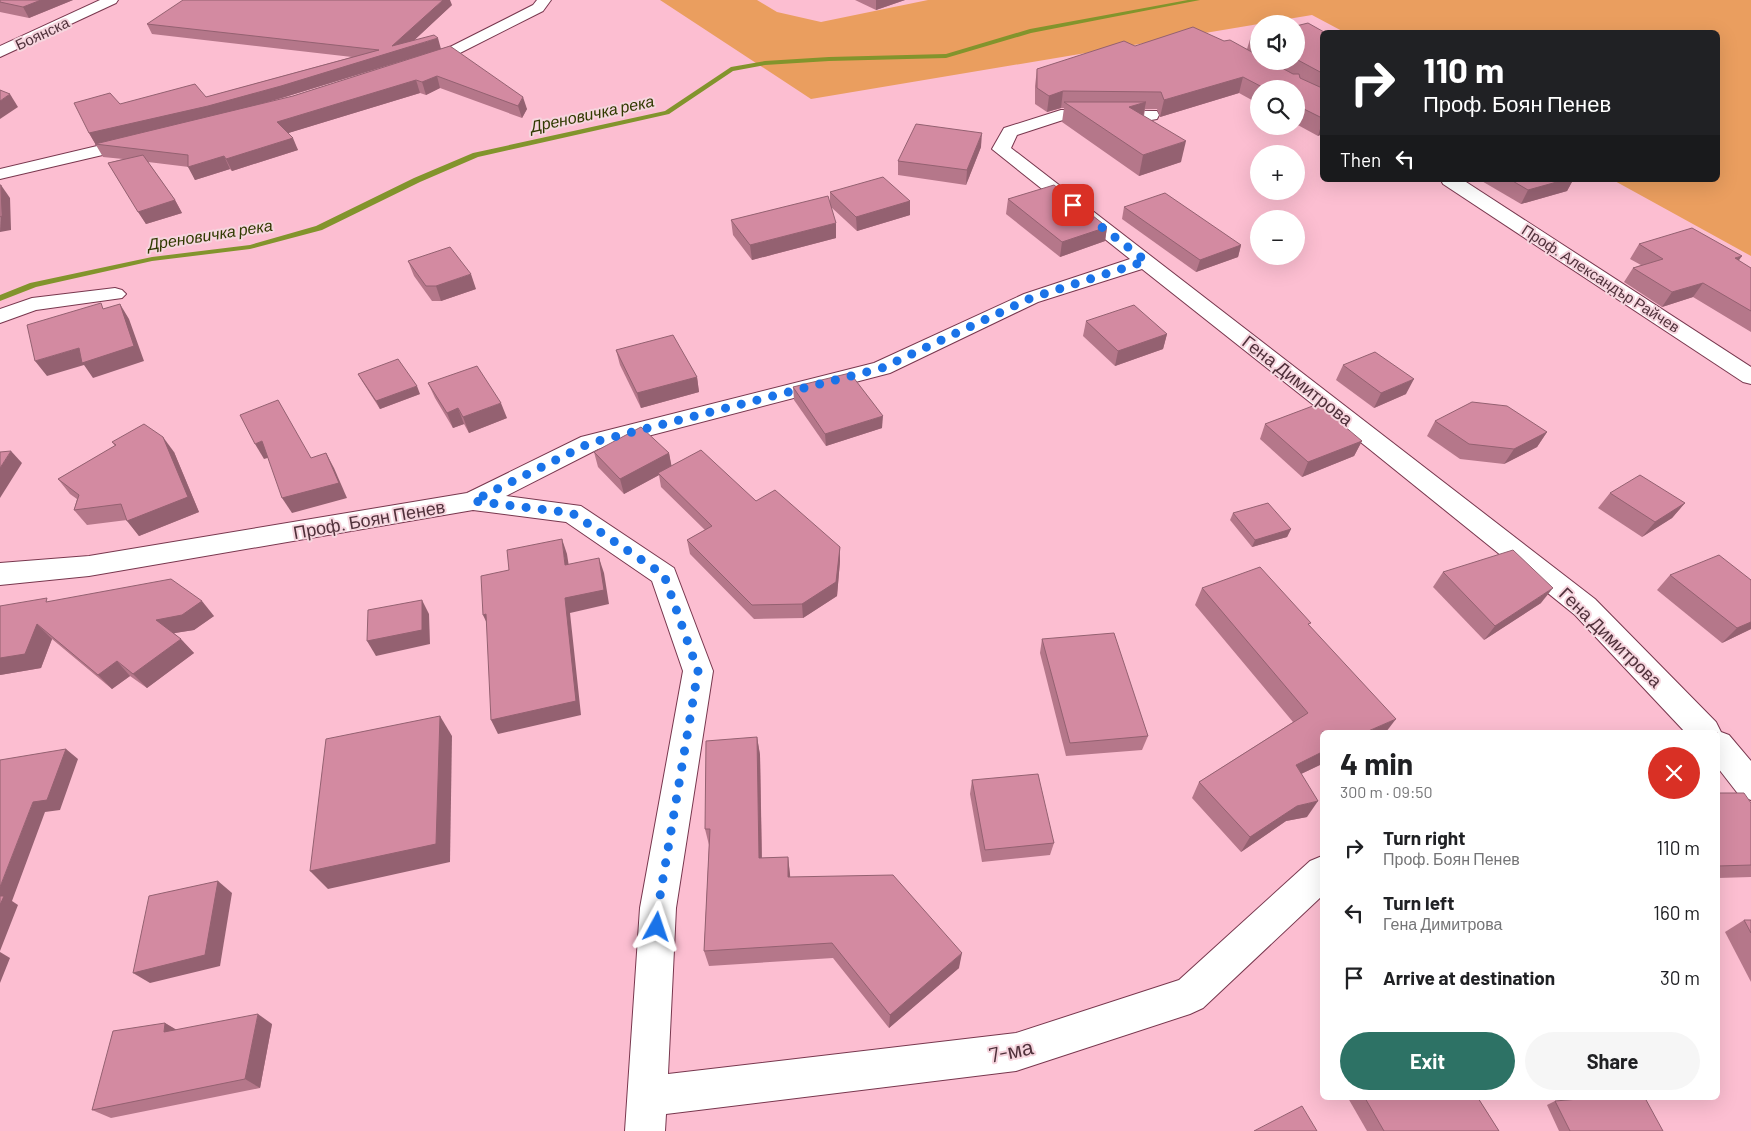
<!DOCTYPE html>
<meta charset="utf-8">
<style>
:root{--surface:#fff;--page:#f6f6f6;--text:#202124;--muted:#757577;--accent:#2d7265}
body{margin:0;font-family:Barlow,sans-serif;background:var(--page);color:var(--text);height:100vh;display:flex;flex-direction:column;font-size:19px;white-space:nowrap}
*{box-sizing:border-box;margin:0}
p{font-size:16px;color:var(--muted)}
.icon{flex:none;width:28px;height:28px;fill:none;stroke:currentColor;stroke-width:2;stroke-linecap:round;stroke-linejoin:round}
.map{position:relative;flex:1;overflow:hidden}
.panel{position:absolute;left:1320px;top:730px;width:400px;height:370px;display:flex;flex-direction:column;background:var(--surface);border-radius:8px;box-shadow:0 5px 20px #0002}
.panel>*{flex:none}
.guide{position:absolute;left:1320px;top:30px;width:400px;height:152px;border-radius:8px;box-shadow:0 5px 20px #0002;background:#202124;color:#fff;overflow:hidden}
.controls{position:absolute;left:1250px;top:15px;display:grid;gap:10px}
.controls a{display:grid;place-items:center;width:55px;height:55px;border-radius:50%;background:var(--surface);box-shadow:0 5px 20px #0002;font-size:25px}
.pin{position:absolute;display:grid;place-items:center;width:42px;height:42px;color:#fff;margin:-21px;border-radius:10px;box-shadow:0 2px 8px #0006}
.me{position:absolute;width:55px;margin:-28px;rotate:5deg;stroke-linejoin:round;filter:drop-shadow(0 0 4px #0008)}
.turn{display:flex;align-items:center;gap:18px;height:105px;padding:0 20px;font-size:22px}
.turn .icon{width:65px;height:65px;stroke-width:2.5}
.turn b{display:block;font-size:35px;line-height:42px}
.then{display:flex;align-items:center;height:48px;padding:0 20px;background:#0003;gap:10px;font-size:19px}
.round{display:grid;place-items:center;flex:none;width:52px;height:52px;border-radius:26px;background:var(--page)}
.overview{display:flex;align-items:center;justify-content:space-between;height:85px;padding:0 20px}
h1{font-size:30px;font-weight:700;line-height:38px}
.primary-button{display:flex;gap:10px;margin-top:auto;padding:10px 20px}
.primary-button a{flex:1;height:58px;border-radius:30px;background:var(--accent);color:#fff;font-size:20px;font-weight:700;line-height:58px;text-align:center}
.primary-button a+a{background:var(--page);color:var(--text)}
ul{padding:0;list-style:none}
li{display:flex;align-items:center;gap:15px;height:65px;padding:0 20px}
li div{flex:1}
li b{display:block;font-size:19px}
li em{font-style:normal}
.map>svg:first-child{display:block}
</style>
<div class="map">
<svg width="1751" height="1131" viewBox="0 0 1751 1131">
<rect width="100%" height="100%" fill="#fcbed1"/>
<path fill="#ea9e5f" d="M660 0H757L777 12 821 22 928 0H1751V256L1613 180H1718V32H1344L1312 15 811 99Z"/>
<g fill="none" stroke-linecap="round" stroke-linejoin="round">
<path fill="#82942c" fill-rule="evenodd" d="M1188 0H1200L1031 33 946 58 829 61 765 65 733 71 669 114 478 157 420 182 322 230 250 249 152 261 36 287 0 301V295L30 283 152 257 250 245 316 226 414 178 473 153 665 111 731 67 765 61 829 57 946 54 1030 29Z"/>
<defs>
<g id="minor">
<path d="M537 0H551L543 11 456 55 422 67 416 65 414 62 416 59 446 49 533 5Z"/>
<path d="M1061 110 1157 111 1159 115 1157 119 1151 120H1063L1017 135 1011 148 1595 599 1716 722 1721 732 1729 735 1751 761V800L1739 795 1718 768V732H1685L1575 615 1368 448 1142 269 1038 302 890 373 598 449 506 496 581 506 674 568 713 671 676 908 668 1074 1016 1033 1179 980 1310 861 1322 856V896L1203 1008 1190 1014 1016 1071 666 1114 665 1131H625L640 908 683 671 652 581 566 522 473 510 89 576 0 585V563L89 556 467 493 581 437 874 363 1024 294 1130 259 992 149 1004 128Z"/>
<path d="M135 137 141 138 144 142 141 146 0 179V169Z"/>
<path d="M1441 180H1463L1751 367V384L1743 382 1443 184Z"/>
<path d="M115 288 122 290 126 294 122 298 36 310 0 323V309L32 298Z"/>
</g>
<path id="secondary" d="M100 0H118L116 3 0 57V46Z"/>
</defs>
<use href="#minor" stroke="#78374e" stroke-width="2"/>
<use href="#secondary" stroke="#78374e" stroke-width="2"/>
<use href="#minor" fill="#fff" fill-rule="evenodd"/>
<use href="#secondary" fill="#fff" fill-rule="evenodd"/>
</g>
<g fill="#b5778a">
<path d="M0 0H73L29 18 0 12Z"/>
<path d="M855 0H905L876 10Z"/>
<path d="M452 5 414 40 441 49 285 97 258 105 293 96 450 46 527 109 522 118 440 88 426 95 420 93 288 133 298 150 232 171 230 169 195 180 189 167 148 162 175 200 182 213 146 224 108 163 123 159 103 157 89 133 120 104 206 97 352 57 152 34 147 24Z"/>
<path d="M1296 26 1322 32V134L1318 136 1296 124V89H1259V104L1239 93 1160 117 1157 109H1145L1144 116 1181 162 1139 176 1062 122 1064 108H1061L1047 112 1035 104V86L1037 69 1135 46 1224 41 1247 49 1251 36 1259 34V61H1296Z"/>
<path d="M981 147 966 185 898 175V161Z"/>
<path d="M1480 180H1573L1567 191 1521 204Z"/>
<path d="M830 192 910 201V215L857 231 831 207 836 238 752 260 733 235 731 220 830 203Z"/>
<path d="M1008 199 1107 227 1105 241 1060 257 1006 214Z"/>
<path d="M1124 207 1241 245 1238 257 1196 272 1122 219Z"/>
<path d="M1639 244 1739 261 1751 268V332L1693 297 1662 307 1624 282 1633 268 1641 265 1630 259Z"/>
<path d="M408 261 476 289 441 301H432L414 276Z"/>
<path d="M1086 321 1167 334 1163 349 1115 366 1083 336Z"/>
<path d="M616 350 697 377 699 392 641 408 620 365Z"/>
<path d="M1343 365 1406 394 1374 408 1336 380Z"/>
<path d="M358 374 420 394 380 409 362 381Z"/>
<path d="M428 383 507 418 469 433 464 424 453 428 435 398Z"/>
<path d="M793 387 882 428 826 446 794 400Z"/>
<path d="M1435 421 1547 432 1537 447 1504 464 1460 459 1427 436Z"/>
<path d="M1265 424 1362 441 1354 456 1302 477 1260 439Z"/>
<path d="M112 442 174 452 199 512 139 536 127 520 87 525 74 510 77 499 70 494 58 479 115 446Z"/>
<path d="M594 452 669 453 671 466 756 501 840 547V561L837 596 803 618 754 619 690 554 687 540 705 530 661 487 659 475 624 494 598 467Z"/>
<path d="M1610 493 1685 503 1672 518 1642 537 1598 508Z"/>
<path d="M1233 513 1291 529 1287 537 1252 547 1230 520Z"/>
<path d="M1443 572 1541 603 1484 640 1433 587Z"/>
<path d="M1670 575 1751 580V629L1722 643 1657 590Z"/>
<path d="M1202 588 1310 626 1322 732V764L1301 774 1307 817 1286 821 1241 852 1192 798 1199 782 1293 722 1195 605Z"/>
<path d="M49 601 214 616 194 630 174 633 194 653 147 688 130 676 112 689 52 639 41 668 0 675Z"/>
<path d="M1042 639 1148 736 1142 750 1066 756 1040 653Z"/>
<path d="M757 737 760 755 762 858 788 857 790 877 959 968 889 1028 833 958 709 966 704 951 709 845 705 829Z"/>
<path d="M972 780 1054 843 1050 855 982 862 970 794Z"/>
<path d="M1718 793 1751 803V877L1718 878Z"/>
<path d="M1744 920H1751V982L1725 932Z"/>
<path d="M165 1023 176 1030 272 1024 260 1088 111 1118 92 1110Z"/>
<path d="M1348 1098H1478L1499 1131H1367Z"/>
<path d="M1555 1101 1663 1131H1559L1547 1105Z"/>
</g>
<g fill="#946171">
<path d="M41 0H73L29 18 23 7Z"/>
<path d="M443 0H450L452 5 406 48 438 38 441 49 285 97 214 117 96 145 89 133 392 46Z"/>
<path d="M876 0H905L876 10Z"/>
<path d="M437 76 440 88 426 95 422 82Z"/>
<path d="M1243 77 1239 93 1160 117 1164 100Z"/>
<path d="M416 80 420 93 282 135 277 122Z"/>
<path d="M1063 91 1061 108 1047 112 1049 96Z"/>
<path d="M10 94 18 107 0 119V101Z"/>
<path d="M523 97 527 109 522 118 518 106Z"/>
<path d="M1146 102 1142 122 1129 107Z"/>
<path d="M1322 122V134L1318 136Z"/>
<path d="M982 133 981 147 966 185 967 170Z"/>
<path d="M293 138 298 150 232 171 226 159Z"/>
<path d="M1186 141 1181 162 1139 176 1143 155Z"/>
<path d="M224 156 230 169 195 180 188 167Z"/>
<path d="M1564 180H1573L1567 191 1521 204 1528 190Z"/>
<path d="M1 185 10 198 11 230 0 232Z"/>
<path d="M175 200 182 213 146 224 138 212Z"/>
<path d="M910 201V215L857 231 856 217Z"/>
<path d="M836 223V238L752 260 750 245Z"/>
<path d="M1107 227 1105 241 1060 257 1062 242Z"/>
<path d="M1241 245 1238 257 1196 272 1200 260Z"/>
<path d="M1742 256 1732 270 1735 258Z"/>
<path d="M471 274 476 289 441 301 436 286Z"/>
<path d="M1703 283 1693 297 1662 307 1672 292Z"/>
<path d="M120 304 129 319 144 361 93 378 84 365 47 376 35 361 79 348Z"/>
<path d="M1167 334 1163 349 1115 366 1118 351Z"/>
<path d="M697 377 699 392 641 408 637 393Z"/>
<path d="M1414 379 1406 394 1374 408 1381 393Z"/>
<path d="M417 386 420 394 380 409 376 401Z"/>
<path d="M501 403 507 418 469 433 463 417Z"/>
<path d="M458 408 464 424 453 428 447 413Z"/>
<path d="M883 416 882 428 826 446 825 434Z"/>
<path d="M1547 432 1537 447 1504 464 1514 449Z"/>
<path d="M163 437 174 452 199 512 139 536 127 521Z"/>
<path d="M262 441 271 457 264 459 255 444Z"/>
<path d="M1362 441 1354 456 1302 477 1308 462Z"/>
<path d="M11 451 22 463 0 498V468Z"/>
<path d="M326 453 334 468 347 498 292 513 282 498Z"/>
<path d="M669 453 672 468 658 473 659 475 624 494 620 479Z"/>
<path d="M1685 503 1672 518 1642 537 1655 522Z"/>
<path d="M1291 529 1287 537 1252 547 1255 540Z"/>
<path d="M562 539 567 554 571 580 565 565Z"/>
<path d="M840 547V561L837 596 803 618 802 604Z"/>
<path d="M599 558 604 573 609 604 570 613 581 715 498 734 491 720 565 598Z"/>
<path d="M1553 588 1541 603 1484 640 1495 626Z"/>
<path d="M422 600 429 614 430 644 376 656 367 641Z"/>
<path d="M202 601 214 616 194 630 169 634 156 620Z"/>
<path d="M486 614 490 630 483 615Z"/>
<path d="M1751 622V629L1722 643 1737 628Z"/>
<path d="M37 624 52 639 41 668 0 675V658Z"/>
<path d="M181 639 194 653 147 688 133 674Z"/>
<path d="M117 661 130 676 112 689 98 675Z"/>
<path d="M440 716 452 736 450 862 328 889 310 871Z"/>
<path d="M1396 719 1386 732H1366Z"/>
<path d="M757 737 760 755 762 875 759 858Z"/>
<path d="M66 749 78 759 60 810 45 812 12 901 18 905 0 951V887L33 802Z"/>
<path d="M1322 752V764L1286 781 1296 765Z"/>
<path d="M1318 801 1307 817 1286 821 1241 852 1250 837 1297 806Z"/>
<path d="M788 857 790 874 791 894 788 877Z"/>
<path d="M218 881 232 893 220 966 150 983 133 973Z"/>
<path d="M0 952 10 958 0 983Z"/>
<path d="M962 953 959 968 889 1028 890 1015Z"/>
<path d="M258 1014 272 1024 260 1088 245 1079Z"/>
<path d="M165 1023 182 1033 164 1032Z"/>
</g>
<g fill="#d38aa1" stroke="#946171">
<path d="M0 0H41L23 7 0 2Z"/>
<path d="M183 0H443L392 46 434 35 438 38 281 86 208 106 89 133 74 103 110 93 120 104 195 84 206 97 379 50 147 24Z"/>
<path d="M1308 23 1324 32H1322V73L1296 59V26Z"/>
<path d="M1193 27 1224 41 1230 40 1259 56V61H1269L1293 74H1299L1300 78 1322 88V118L1296 105V89H1266L1243 77 1164 100 1161 92 1063 91 1049 96 1037 88V69L1124 41 1135 46Z"/>
<path d="M1259 34V40L1251 36Z"/>
<path d="M450 46 523 97 518 106 437 76 422 82 416 80 277 122 293 138 226 159 224 156 188 167V155L95 144 293 96Z"/>
<path d="M0 90 10 94 0 101Z"/>
<path d="M1064 102H1146L1129 107 1186 141 1143 155Z"/>
<path d="M916 124 982 133 967 170 898 161Z"/>
<path d="M143 155 175 200 138 212 108 163Z"/>
<path d="M883 177 910 201 856 217 830 192Z"/>
<path d="M1511 180H1564L1528 190Z"/>
<path d="M0 185H1L2 216 0 217Z"/>
<path d="M1054 185 1107 227 1062 242 1008 199Z"/>
<path d="M1165 193 1241 245 1200 260 1124 207Z"/>
<path d="M828 196 836 223 750 245 731 220Z"/>
<path d="M1692 228 1742 256 1735 258 1751 268V311L1703 283 1672 292 1633 268 1663 259 1639 244Z"/>
<path d="M450 247 471 274 436 286H426L408 261Z"/>
<path d="M101 303 103 309 120 304 134 346 82 363 79 348 35 361 27 325Z"/>
<path d="M1134 305 1167 334 1118 351 1086 321Z"/>
<path d="M673 335 697 377 637 393 616 350Z"/>
<path d="M1375 352 1414 379 1381 393 1343 365Z"/>
<path d="M398 359 417 386 376 401 358 374Z"/>
<path d="M477 366 501 403 463 417 458 408 447 413 428 383Z"/>
<path d="M850 373 883 416 825 434 793 387Z"/>
<path d="M278 400 311 458 326 453 339 483 282 498 262 441 255 444 240 415Z"/>
<path d="M1472 402 1507 406 1547 432 1514 449 1469 444 1435 421Z"/>
<path d="M1318 404 1362 441 1308 462 1265 424Z"/>
<path d="M144 424 163 437 188 497 127 521 121 504 74 510 79 495 58 479 116 445 112 442Z"/>
<path d="M641 427 669 453 620 479 594 452Z"/>
<path d="M701 450 756 501 775 490 840 547 836 582 802 604 752 605 687 540 712 526 658 473Z"/>
<path d="M11 451 0 468V452Z"/>
<path d="M1640 475 1685 503 1655 522 1610 493Z"/>
<path d="M1268 503 1291 529 1255 540 1233 513Z"/>
<path d="M562 539 565 565 599 558 604 590 565 598 576 701 491 720 486 614 483 615 481 576 509 570 507 550Z"/>
<path d="M1513 550 1553 588 1495 626 1443 572Z"/>
<path d="M1719 555 1751 580V622L1737 628 1670 575Z"/>
<path d="M1260 567 1311 623 1308 624 1396 719 1366 732H1322V752L1296 765 1318 801 1297 806 1250 837 1199 782 1308 713 1202 588Z"/>
<path d="M171 579 202 601 182 615 156 620 181 639 133 674 117 661 98 675 37 624 25 654 0 658V606L47 598 46 602Z"/>
<path d="M422 600V630L367 641 368 610Z"/>
<path d="M1114 633 1148 736 1070 743 1042 639Z"/>
<path d="M440 716 436 844 310 871 326 739Z"/>
<path d="M757 737 759 858 788 857V877L893 875 962 953 890 1015 832 943 704 951 710 829H705L706 741Z"/>
<path d="M66 749 47 800 33 802 0 887V760Z"/>
<path d="M1038 774 1054 843 985 850 972 780Z"/>
<path d="M1718 793H1744L1751 803V865L1718 866Z"/>
<path d="M218 881 205 955 133 973 149 896Z"/>
<path d="M0 896H4L0 905Z"/>
<path d="M1744 920H1751V933Z"/>
<path d="M258 1014 245 1079 92 1110 113 1031 165 1023 164 1032Z"/>
<path d="M1365 1098H1478L1499 1131H1384Z"/>
<path d="M1591 1098H1645L1663 1131H1570L1555 1101Z"/>
<path d="M1302 1106 1317 1131H1254Z"/>
</g>
<g fill="none" stroke-linecap="round" stroke-linejoin="round">
<path stroke="#1a73e8" stroke-width="9" stroke-dasharray="0 16.2" d="M657 927 658 908 698 671 664 575 572 513 473 501 590 443 882 368 1031 298 1146 261 1073 205"/>
</g>
<g text-anchor="middle" dominant-baseline="central" stroke-width="4" stroke-linejoin="round" paint-order="stroke">
<g font-size="15" fill="#50313b" stroke="#f6d5de">
<text transform="translate(42 33) rotate(-25)">Боянска</text>
<text transform="translate(1601 278) rotate(33)">Проф. Александър Райчев</text>
</g>
<g font-size="16" font-style="italic" fill="#303900" stroke="#f6d5de">
<text transform="translate(592 113) rotate(-12)">Дреновичка река</text>
<text transform="translate(210 234) rotate(-9)">Дреновичка река</text>
</g>
<g font-size="18" fill="#50313b" stroke="#f6d5de">
<text transform="translate(1298 380) rotate(38)">Гена Димитрова</text>
<text transform="translate(369 519) rotate(-10)">Проф. Боян Пенев</text>
<text transform="translate(1611 637) rotate(44)">Гена Димитрова</text>
</g>
<g font-size="21" fill="#50313b" stroke="#f6d5de">
<text transform="translate(1011 1050) rotate(-12)">7-ма</text>
</g>
</g>
</svg>
<div class="controls">
<a><svg class="icon" aria-label="sound" viewBox="0 0 24 24"><path d="M4 9h4l5-4v14l-5-4H4zM17 9q2 3 0 6"/></svg></a>
<a><svg class="icon" aria-label="search" viewBox="0 0 24 24"><circle cx="10" cy="10" r="6"/><path d="M15 15l6 6"/></svg></a>
<a>+</a>
<a>−</a>
</div>
<div class="pin" style="left:1073px;top:205px;background:#d93025"><svg class="icon" aria-label="arrive" viewBox="0 0 24 24"><path d="M6 21V4h12l-3 4 3 4H6"/></svg></div>
<svg class="me" style="left:657px;top:927px" viewBox="-20 -20 40 40"><path d="M0-17L14 15 0 8-14 15z" fill="#1a73e8" stroke="#fff" stroke-width="4"/></svg>
<div class="guide">
<div class="turn"><svg class="icon" aria-label="right" viewBox="0 0 24 24"><path d="M7 20v-9h11M14 6l5 5-5 5"/></svg><div><b>110 m</b>Проф. Боян Пенев</div></div>
<div class="then">Then<svg class="icon" aria-label="left" viewBox="0 0 24 24"><path d="M17 20v-9H6M10 6l-5 5 5 5"/></svg></div>
</div>
<section class="panel">
<div class="overview"><div><h1>4 min</h1><p>300 m · 09:50</p></div><a class="round" style="background:#d93025;color:#fff"><svg class="icon" aria-label="close" viewBox="0 0 24 24"><path d="M6 6l12 12M18 6L6 18"/></svg></a></div>
<ul>
<li><svg class="icon" aria-label="right" viewBox="0 0 24 24"><path d="M7 20v-9h11M14 6l5 5-5 5"/></svg><div><b>Turn right</b><p>Проф. Боян Пенев</p></div><em>110 m</em></li>
<li><svg class="icon" aria-label="left" viewBox="0 0 24 24"><path d="M17 20v-9H6M10 6l-5 5 5 5"/></svg><div><b>Turn left</b><p>Гена Димитрова</p></div><em>160 m</em></li>
<li><svg class="icon" aria-label="arrive" viewBox="0 0 24 24"><path d="M6 21V4h12l-3 4 3 4H6"/></svg><div><b>Arrive at destination</b></div><em>30 m</em></li>
</ul>
<div class="primary-button"><a>Exit</a><a>Share</a></div>
</section>
</div>
